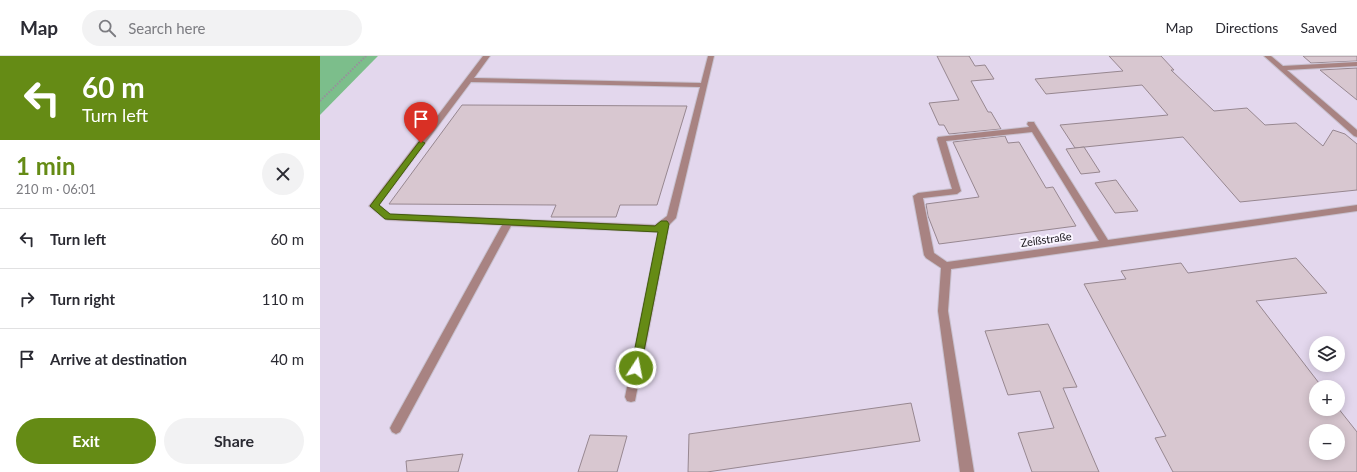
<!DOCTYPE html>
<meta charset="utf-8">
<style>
:root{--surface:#fff;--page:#f2f2f3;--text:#2b2b33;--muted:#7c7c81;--line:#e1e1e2;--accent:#658b15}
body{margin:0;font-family:Lato,sans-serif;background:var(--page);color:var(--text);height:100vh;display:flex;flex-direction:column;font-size:15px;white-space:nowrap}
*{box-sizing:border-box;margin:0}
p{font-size:13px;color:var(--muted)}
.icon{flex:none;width:22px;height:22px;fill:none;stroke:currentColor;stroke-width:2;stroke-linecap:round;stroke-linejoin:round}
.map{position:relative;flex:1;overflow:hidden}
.panel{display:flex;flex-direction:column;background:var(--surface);width:320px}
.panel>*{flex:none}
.hud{background:#658b15;color:#fff;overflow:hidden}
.controls{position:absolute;left:989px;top:280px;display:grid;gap:8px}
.controls a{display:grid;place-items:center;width:36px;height:36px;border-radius:50%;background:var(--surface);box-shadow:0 2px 10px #0003;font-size:20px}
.pin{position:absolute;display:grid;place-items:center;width:34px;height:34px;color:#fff;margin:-41px -17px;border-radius:50% 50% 50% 0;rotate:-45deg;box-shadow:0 0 4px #0007}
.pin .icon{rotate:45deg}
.me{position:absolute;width:44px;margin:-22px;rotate:11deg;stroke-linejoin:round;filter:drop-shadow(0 0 3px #0008)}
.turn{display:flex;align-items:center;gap:14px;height:84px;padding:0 16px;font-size:18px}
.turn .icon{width:52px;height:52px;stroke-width:2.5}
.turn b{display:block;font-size:28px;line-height:34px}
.round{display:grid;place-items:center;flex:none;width:42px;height:42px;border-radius:21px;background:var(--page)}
.summary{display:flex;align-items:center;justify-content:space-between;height:68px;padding:0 16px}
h1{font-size:24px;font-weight:700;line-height:30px;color:var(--accent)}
.cta{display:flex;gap:8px;margin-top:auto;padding:8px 16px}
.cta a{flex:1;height:46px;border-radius:24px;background:var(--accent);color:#fff;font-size:16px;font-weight:700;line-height:46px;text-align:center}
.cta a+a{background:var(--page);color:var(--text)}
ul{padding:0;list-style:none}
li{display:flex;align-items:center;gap:12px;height:60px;padding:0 16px;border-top:1px solid var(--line)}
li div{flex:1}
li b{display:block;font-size:15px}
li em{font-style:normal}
header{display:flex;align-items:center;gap:24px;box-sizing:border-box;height:56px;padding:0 20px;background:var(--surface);border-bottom:1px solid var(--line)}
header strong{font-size:19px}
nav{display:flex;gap:22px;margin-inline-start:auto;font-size:14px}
.search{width:280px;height:36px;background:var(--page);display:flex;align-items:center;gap:10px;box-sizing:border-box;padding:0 14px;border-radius:22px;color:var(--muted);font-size:15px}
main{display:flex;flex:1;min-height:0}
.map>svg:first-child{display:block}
</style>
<header>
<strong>Map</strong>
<div class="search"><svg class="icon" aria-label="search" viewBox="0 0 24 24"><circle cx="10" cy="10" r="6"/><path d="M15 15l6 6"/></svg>Search here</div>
<nav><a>Map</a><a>Directions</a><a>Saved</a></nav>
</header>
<main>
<section class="panel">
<div class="hud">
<div class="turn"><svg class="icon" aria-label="left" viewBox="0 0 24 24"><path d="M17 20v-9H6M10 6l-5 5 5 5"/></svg><div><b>60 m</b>Turn left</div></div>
</div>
<div class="summary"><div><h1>1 min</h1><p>210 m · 06:01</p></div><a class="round"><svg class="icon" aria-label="close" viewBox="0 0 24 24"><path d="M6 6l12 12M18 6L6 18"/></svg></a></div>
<ul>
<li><svg class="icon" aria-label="left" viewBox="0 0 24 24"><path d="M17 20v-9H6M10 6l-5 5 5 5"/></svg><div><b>Turn left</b></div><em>60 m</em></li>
<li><svg class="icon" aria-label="right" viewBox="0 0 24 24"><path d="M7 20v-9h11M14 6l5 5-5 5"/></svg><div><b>Turn right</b></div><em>110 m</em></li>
<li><svg class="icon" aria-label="arrive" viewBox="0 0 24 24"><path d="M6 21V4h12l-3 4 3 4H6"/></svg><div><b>Arrive at destination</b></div><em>40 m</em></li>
</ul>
<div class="cta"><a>Exit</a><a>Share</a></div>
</section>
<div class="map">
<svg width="1037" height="416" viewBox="0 0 1037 416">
<rect width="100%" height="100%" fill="#efe6f6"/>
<path fill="#e3d7ed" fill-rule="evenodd" d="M58 0H1037V416H0V59ZM996 287H1018V309H996ZM996 331H1018V353H996ZM996 375H1018V397H996Z"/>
<path fill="#7cbe8b" d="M0 0H58L0 59Z"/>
<g fill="#d8c7d0" stroke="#978790" fill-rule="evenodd">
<path d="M617 0H649L655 10 665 9 674 23 651 25 668 56H671L681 73 629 78 624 69H619L609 47 639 44Z"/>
<path d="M789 0H841L854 14H851L894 55 927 52 945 69 976 67 1003 90 1013 74 1025 78 1037 88V134L920 146 863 81 755 92 740 69 848 59 822 29 726 38 715 23 803 15Z"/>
<path d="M983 0H1037V5L991 7Z"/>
<path d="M1037 12V44L1000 14Z"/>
<path d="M142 49 367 50 337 149H300L296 161H231L236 149 69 148Z"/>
<path d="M685 80 688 87 699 86 726 132 733 131 756 170 619 188 608 160 606 148 659 141 633 86Z"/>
<path d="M764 91 780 116 761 118 746 93Z"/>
<path d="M796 124 818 155 795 157 775 127Z"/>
<path d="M976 202 1007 237 936 245 1002 331H996V353H1018V352L1037 376V416H853L835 382 846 380 764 228 806 223 801 215 861 207 868 217ZM996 375H1018V397H996Z"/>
<path d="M728 268 757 331 743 332 779 416H712L698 377 734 372 720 335 688 339 665 275Z"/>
<path d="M591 347 600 385 387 416H368L369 378Z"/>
<path d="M270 379 307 380 297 416H258Z"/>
<path d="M143 398 138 416H87L86 405Z"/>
</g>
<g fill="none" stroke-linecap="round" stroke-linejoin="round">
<defs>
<g id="minor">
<path d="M163 0H170L154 22 381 27 388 0H394L356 162 349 169 315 345 311 346 307 345 305 341 338 176 191 170 80 376 76 378 72 376 70 372 72 368 182 169 68 164 65 163 49 150ZM151 26 380 31 347 160 335 169 70 158 59 149Z"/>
<path d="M944 0H951L963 10 1037 6V10L967 14 1037 74V81L1034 80Z"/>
<path d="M708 66H714L715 68 788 184 1037 149V155L631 213 628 255 654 416H640L618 255 621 212 606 202 604 199 593 140 598 137 632 133 617 83 618 81 709 71 707 68ZM712 76 779 185 627 206 614 197 603 142 637 138 641 135 626 85Z"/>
</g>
</defs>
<use href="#minor" stroke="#c8c1cf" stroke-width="2"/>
<path stroke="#97909c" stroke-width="2" stroke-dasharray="1.5 1.5" stroke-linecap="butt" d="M0 45 46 0"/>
<use href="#minor" fill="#a88382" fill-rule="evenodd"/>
</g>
<path fill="#658b15" stroke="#425a0e" d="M101 85 105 87 59 149 70 158 335 170 341 165H347L349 168 320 315 316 317 313 315 311 312 338 176 65 163 50 150 99 86Z"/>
<g text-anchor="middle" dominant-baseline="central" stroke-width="4" stroke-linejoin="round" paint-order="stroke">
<g font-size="11" fill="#19161c" stroke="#faf5ff">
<text transform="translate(726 183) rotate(-8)">Zeißstraße</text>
</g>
</g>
</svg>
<div class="controls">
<a><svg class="icon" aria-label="layers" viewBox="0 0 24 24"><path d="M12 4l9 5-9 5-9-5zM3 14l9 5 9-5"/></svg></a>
<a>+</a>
<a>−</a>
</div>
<div class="pin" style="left:101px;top:87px;background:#d93025"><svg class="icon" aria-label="arrive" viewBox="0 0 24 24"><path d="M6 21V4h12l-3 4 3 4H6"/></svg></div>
<svg class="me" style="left:316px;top:312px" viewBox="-20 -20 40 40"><circle r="17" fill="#658b15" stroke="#fff" stroke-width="3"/><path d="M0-11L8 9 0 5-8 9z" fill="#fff"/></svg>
</div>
</main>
